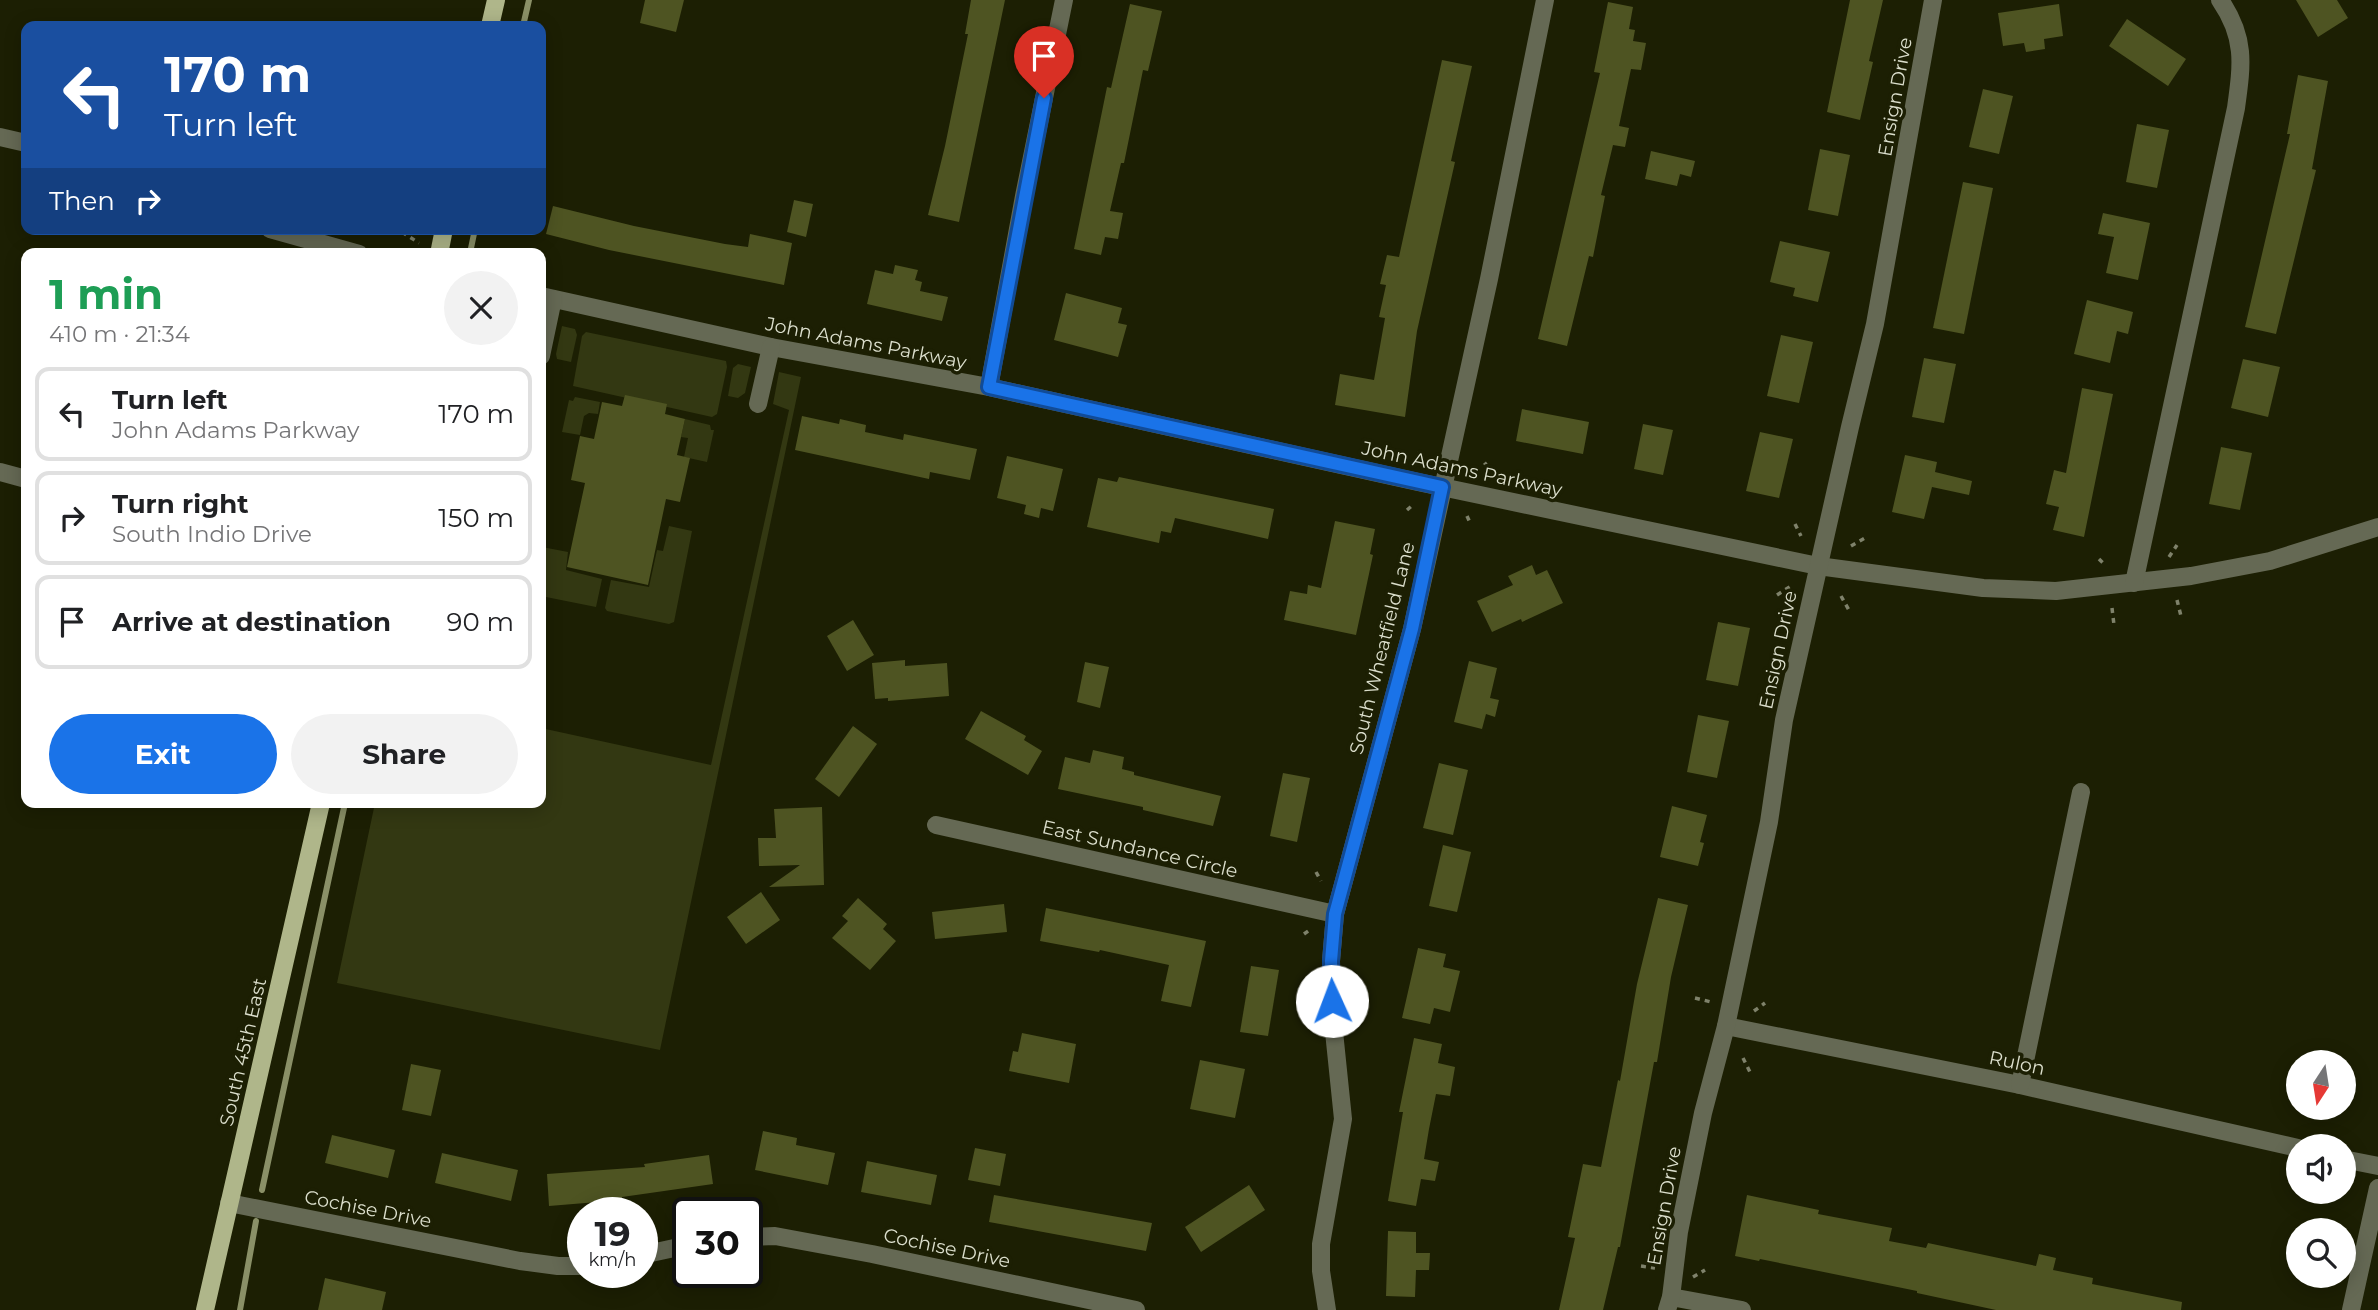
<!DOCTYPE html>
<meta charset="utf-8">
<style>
:root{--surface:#fff;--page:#f2f2f2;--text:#202124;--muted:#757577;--line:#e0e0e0;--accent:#1a73e8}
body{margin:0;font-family:Montserrat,sans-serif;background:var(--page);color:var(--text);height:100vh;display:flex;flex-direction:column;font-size:26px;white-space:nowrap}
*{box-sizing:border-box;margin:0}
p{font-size:23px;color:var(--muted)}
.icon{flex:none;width:38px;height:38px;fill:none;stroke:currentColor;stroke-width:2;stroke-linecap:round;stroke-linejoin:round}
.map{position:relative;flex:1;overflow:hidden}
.side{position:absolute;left:21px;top:248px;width:525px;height:560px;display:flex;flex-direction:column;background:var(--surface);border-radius:14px;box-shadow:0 4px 18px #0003}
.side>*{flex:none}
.top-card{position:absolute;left:21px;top:21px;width:525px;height:214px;border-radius:14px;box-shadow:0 4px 18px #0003;background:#1a4fa0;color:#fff;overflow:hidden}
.needle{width:46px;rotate:192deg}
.fabs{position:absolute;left:2286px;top:1050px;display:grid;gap:14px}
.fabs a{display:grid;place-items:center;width:70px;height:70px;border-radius:50%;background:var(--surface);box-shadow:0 4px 18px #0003;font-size:35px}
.speed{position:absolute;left:567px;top:1197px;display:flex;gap:14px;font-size:35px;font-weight:700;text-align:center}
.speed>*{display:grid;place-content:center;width:91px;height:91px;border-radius:50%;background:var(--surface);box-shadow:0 4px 18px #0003;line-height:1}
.speed small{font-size:18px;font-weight:400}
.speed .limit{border:4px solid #111;border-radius:10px;background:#fff;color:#111}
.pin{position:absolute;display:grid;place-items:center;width:60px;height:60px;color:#fff;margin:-72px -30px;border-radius:50% 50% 50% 0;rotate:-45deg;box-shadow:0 0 7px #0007}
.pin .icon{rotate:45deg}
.me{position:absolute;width:77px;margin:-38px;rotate:358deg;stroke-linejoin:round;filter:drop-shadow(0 0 5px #0008)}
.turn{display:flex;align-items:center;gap:24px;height:147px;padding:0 28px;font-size:32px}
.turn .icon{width:91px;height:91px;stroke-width:2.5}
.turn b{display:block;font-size:49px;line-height:60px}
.then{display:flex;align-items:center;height:66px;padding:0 28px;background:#0003;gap:14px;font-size:26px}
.round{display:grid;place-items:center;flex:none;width:74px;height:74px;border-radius:37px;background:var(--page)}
.headline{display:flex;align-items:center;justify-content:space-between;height:119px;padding:0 28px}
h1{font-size:42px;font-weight:700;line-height:52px;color:#1e9e55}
.button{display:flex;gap:14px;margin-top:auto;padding:14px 28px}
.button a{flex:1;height:80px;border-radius:42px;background:var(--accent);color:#fff;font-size:28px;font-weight:700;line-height:80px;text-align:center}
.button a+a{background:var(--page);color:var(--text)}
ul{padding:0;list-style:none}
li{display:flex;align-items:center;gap:21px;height:94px;margin:0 14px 10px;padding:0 14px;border:4px solid var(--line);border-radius:14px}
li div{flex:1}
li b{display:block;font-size:26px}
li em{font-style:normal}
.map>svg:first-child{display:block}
</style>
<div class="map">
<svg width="2378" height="1310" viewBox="0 0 2378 1310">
<rect width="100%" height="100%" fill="#1c1f03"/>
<g fill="#333812">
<path d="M562 326 575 329 577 335 571 362 557 359 556 354Z"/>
<path d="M586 332 726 361 727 367 717 414 712 417 573 386 582 336Z"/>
<path d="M738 364 751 367 745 393 738 398 728 396 733 368Z"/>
<path d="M779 372 801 377 660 1050 337 983 375 803H541V728L711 765 789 410 773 404Z"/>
<path d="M575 397 600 402 598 414 589 413 584 416 580 435 562 432 569 400 573 401Z"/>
<path d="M685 419 710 425 711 430H714L707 462 684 457 688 438 681 437Z"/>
<path d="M669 526 692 531 674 622 669 624 607 611 605 608 611 580 649 587 657 550 663 551Z"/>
<path d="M542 547 568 552 566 570 602 579 596 607 541 596Z"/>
</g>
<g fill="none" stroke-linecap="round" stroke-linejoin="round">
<g stroke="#8a9067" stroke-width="6">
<path d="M523 26 529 0"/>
<path d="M470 253 475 229"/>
<path d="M262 1190 345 803"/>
<path d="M240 1310 256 1221"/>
</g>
</g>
<g fill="#4e5422">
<path d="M645 0H684L676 32 640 23Z"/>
<path d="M971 0H1005L959 222 928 215 945 146 968 34H965Z"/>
<path d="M1850 0H1883L1869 61 1873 62 1860 120 1827 112Z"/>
<path d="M2296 0H2337L2348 18 2318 37Z"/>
<path d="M1608 2 1633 7 1629 29 1635 30 1633 41 1646 43 1641 70 1631 69 1619 126 1629 128 1625 147 1613 145 1601 195 1605 196 1593 257 1589 256 1567 346 1538 339 1600 73 1594 72Z"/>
<path d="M1130 4 1162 11 1148 71 1143 70 1124 163H1121L1110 211 1123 213 1118 239 1105 237 1101 255 1074 249 1107 87 1111 88Z"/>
<path d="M2059 4 2063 36 2044 39 2045 49 2026 52 2024 43 2003 46 1998 13Z"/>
<path d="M2127 19 2186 59 2168 86 2109 46Z"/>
<path d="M1442 60 1472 66 1451 161 1455 162 1417 331 1405 417 1335 405 1340 374 1374 380 1385 318 1379 317 1386 285 1380 284 1387 255 1399 257Z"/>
<path d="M2298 75 2328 81 2312 169 2316 170 2276 334 2245 327 2290 134H2287Z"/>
<path d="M1983 89 2013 96 1999 154 1969 147Z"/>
<path d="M2137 124 2169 130 2157 188 2126 182Z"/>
<path d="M1820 149 1850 155 1838 216 1808 210Z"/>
<path d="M1651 151 1695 161 1691 177 1680 174 1677 186 1645 179Z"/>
<path d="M1963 182 1993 188 1964 334 1933 328Z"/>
<path d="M794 200 813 204 806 237 787 232Z"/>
<path d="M553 206 634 226 725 244 748 247 750 234 792 243 784 285 609 250 546 234Z"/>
<path d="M2103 213 2150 223 2138 280 2106 273 2114 237 2098 234Z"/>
<path d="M1780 241 1830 252 1818 302 1793 296 1795 288 1770 282Z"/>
<path d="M895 265 918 270 915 280 922 282 920 291 948 297 942 321 867 304 875 270 893 274Z"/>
<path d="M1066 293 1122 308 1118 323 1127 325 1118 357 1054 340Z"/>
<path d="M2087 300 2133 312 2128 334 2117 331 2110 363 2074 354Z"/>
<path d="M1781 335 1813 342 1799 403 1767 396Z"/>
<path d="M1924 358 1956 364 1944 423 1912 417Z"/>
<path d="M2243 359 2280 367 2268 417 2231 408Z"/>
<path d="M2082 388 2113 394 2084 537 2053 530 2059 507 2046 504 2054 470 2066 473Z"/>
<path d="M625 395 667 404 665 414 685 419 677 455 690 458 680 502 666 499 648 585 567 567 585 483 571 480 580 436 594 439 602 402 622 406Z"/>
<path d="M1522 409 1589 422 1583 454 1516 441Z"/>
<path d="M802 416 839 424 840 419 866 425 865 432 903 440 904 434 977 449 970 480 930 472 929 479 795 450Z"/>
<path d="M1643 424 1673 430 1663 475 1634 469Z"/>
<path d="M1760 432 1793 439 1779 498 1746 491Z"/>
<path d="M2221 447 2252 453 2240 510 2209 504Z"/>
<path d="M1905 455 1937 462 1935 472 1972 481 1969 495 1932 487 1924 519 1892 512Z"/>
<path d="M1007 456 1063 469 1053 511 1041 508 1039 518 1024 514 1026 505 997 498Z"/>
<path d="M1119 477 1274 509 1268 539 1175 518 1171 533 1161 531 1159 543 1087 527 1098 478 1117 482Z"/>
<path d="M1335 521 1375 529 1370 554 1373 555 1356 635 1284 620 1290 591 1307 594 1308 585 1321 588Z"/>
<path d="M1532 565 1536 575 1547 570 1563 603 1522 622 1521 619 1492 632 1477 601 1513 585 1508 576Z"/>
<path d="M853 620 874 655 847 671 827 636Z"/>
<path d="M1718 622 1750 628 1738 686 1706 680Z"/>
<path d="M905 660V666L947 663 949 696 888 701V698L875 699 872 663Z"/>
<path d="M1469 661 1497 668 1490 698 1499 700 1495 717 1486 714 1482 729 1454 722Z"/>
<path d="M1085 662 1109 667 1100 708 1077 702Z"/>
<path d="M981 711 1026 736 1024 740 1042 751 1028 775 965 739Z"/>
<path d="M1698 715 1729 721 1717 778 1687 772Z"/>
<path d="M853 726 877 744 839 797 815 779Z"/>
<path d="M1093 750 1124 757 1122 769 1134 772V775L1221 796 1213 826 1143 810V807L1058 789 1065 757 1090 763Z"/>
<path d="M1439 763 1468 770 1453 835 1423 828Z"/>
<path d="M1283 773 1310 778 1297 842 1270 836Z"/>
<path d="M1672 806 1707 815 1700 842 1704 843 1698 866 1660 857Z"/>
<path d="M822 807 824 885 769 887 800 865 759 866 758 838H776L774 809Z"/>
<path d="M1443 845 1471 852 1457 912 1429 906Z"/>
<path d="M761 892 780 920 746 944 727 917Z"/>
<path d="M858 898 887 924 883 929 896 941 870 970 832 938 848 921 842 916Z"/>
<path d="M1658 898 1688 905 1671 977 1657 1062H1654L1620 1247H1618L1603 1310H1559L1575 1238 1568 1237 1583 1164 1601 1167 1618 1080 1620 1081 1637 984Z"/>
<path d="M1004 904 1007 932 935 939 932 912Z"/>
<path d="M1046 908 1206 941 1191 1007 1161 1001 1169 965 1100 950 1099 952 1040 941Z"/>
<path d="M1418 948 1446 954 1443 967 1460 971 1450 1012 1434 1008 1430 1024 1402 1018Z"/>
<path d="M1251 966 1279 970 1268 1036 1240 1032Z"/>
<path d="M1022 1033 1076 1044 1069 1083 1009 1071 1013 1051 1018 1052Z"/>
<path d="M1414 1038 1442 1044 1438 1063 1455 1067 1450 1096 1436 1094 1429 1129 1424 1159 1439 1162 1435 1181 1421 1179 1416 1206 1388 1201 1403 1112H1399Z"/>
<path d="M1200 1060 1245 1069 1235 1118 1190 1109Z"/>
<path d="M411 1064 441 1070 431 1116 402 1110Z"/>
<path d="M763 1131 797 1138 796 1145 835 1153 828 1185 755 1170Z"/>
<path d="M332 1135 395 1150 388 1178 325 1163Z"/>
<path d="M975 1148 1006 1154 1000 1186 968 1180Z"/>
<path d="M442 1153 518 1170 511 1201 435 1183Z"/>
<path d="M709 1155 713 1184 622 1197V1200L549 1206 547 1174 645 1167 644 1164Z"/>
<path d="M867 1161 937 1175 931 1205 861 1192Z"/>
<path d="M1249 1185 1265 1210 1201 1252 1185 1227Z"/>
<path d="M994 1195 1152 1223 1146 1251 989 1222Z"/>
<path d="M1747 1195 1819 1210 1818 1214 1892 1228 1889 1241 1926 1248 1928 1243 2036 1266 2039 1254 2056 1258 2053 1270 2093 1278 2092 1284 2182 1302 2181 1310H1996L1917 1293V1291L1760 1259 1759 1261 1735 1256Z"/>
<path d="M1388 1231 1416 1232V1253H1430L1429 1270H1416L1415 1297 1386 1296Z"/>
<path d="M325 1278 386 1292 382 1310H318Z"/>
</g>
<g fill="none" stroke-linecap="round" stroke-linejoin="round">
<g stroke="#7f826b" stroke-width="3.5" stroke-dasharray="5 5" stroke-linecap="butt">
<path d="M402 232 419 243"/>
<path d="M1419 451 1423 459"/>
<path d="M1476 471 1487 463"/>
<path d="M1407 510 1414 504"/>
<path d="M1467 516 1471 525"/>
<path d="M1795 524 1801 536"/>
<path d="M1851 546 1865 538"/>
<path d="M2169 557 2177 545"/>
<path d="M2099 559 2105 565"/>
<path d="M1777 595 1791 586"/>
<path d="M1841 596 1850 612"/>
<path d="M2177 600 2181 616"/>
<path d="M2112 608 2114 625"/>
<path d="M1316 872 1321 881"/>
<path d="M1304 934 1311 929"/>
<path d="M1695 998 1711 1002"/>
<path d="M1754 1011 1765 1003"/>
<path d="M1743 1058 1751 1074"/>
<path d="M1641 1266 1655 1268"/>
<path d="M1693 1277 1705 1270"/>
</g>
<g stroke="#656954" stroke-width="18">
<path d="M0 137 26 143"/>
<path d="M270 229 359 254"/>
<path d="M541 296 771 347 989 387 1418 482 1818 566 1983 588 2056 591 2191 576 2270 561 2378 527"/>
<path d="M541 356 553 299"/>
<path d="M989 387 1024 196 1064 0"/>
<path d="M758 404 771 347"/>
<path d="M0 472 26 479"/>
<path d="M2134 583 2236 108C2242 64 2246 38 2220 0"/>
<path d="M936 825 1335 914"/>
<path d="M1726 1026 2020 1085 2298 1148"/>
<path d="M2020 1085 2081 792"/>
<path d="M2343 1159 2378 1166"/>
<path d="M229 1203 520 1261 558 1266H583"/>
<path d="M747 1237 775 1236 872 1254 1136 1310"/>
<path d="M642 1255 688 1245"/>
<path d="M1671 1297 1742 1310"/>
<path d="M1327 1310 1321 1271V1244L1343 1119 1333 1022 1331 961 1335 914 1412 629 1489 279 1545 0"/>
<path d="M1667 1310 1671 1297 1679 1232 1703 1113 1726 1026 1769 822 1784 720 1850 427 1875 324 1933 0"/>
<path d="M2351 1310 2378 1188"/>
</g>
<g stroke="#afb68a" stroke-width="18">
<path d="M490 26 496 0"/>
<path d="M439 254 444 229"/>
<path d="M205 1310 321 803"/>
</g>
</g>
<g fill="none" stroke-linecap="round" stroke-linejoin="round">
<defs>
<path id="route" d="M1044 98 989 387 1442 487 1412 629 1335 914 1331 961 1332 1001"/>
</defs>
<use href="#route" stroke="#114b97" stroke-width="18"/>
<use href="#route" stroke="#1a73e8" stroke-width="12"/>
</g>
<g text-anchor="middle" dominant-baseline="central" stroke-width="7" stroke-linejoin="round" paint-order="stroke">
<g font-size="19" fill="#dbdecc" stroke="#1c1f03">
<text transform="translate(1895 97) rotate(-80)">Ensign Drive</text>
<text transform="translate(866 343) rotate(11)">John Adams Parkway</text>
<text transform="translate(1462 469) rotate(12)">John Adams Parkway</text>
<text transform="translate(1382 648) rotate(-76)">South Wheatfield Lane</text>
<text transform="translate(1778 650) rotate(-78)">Ensign Drive</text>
<text transform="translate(1140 849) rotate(13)">East Sundance Circle</text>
<text transform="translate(243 1052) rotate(-77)">South 45th East</text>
<text transform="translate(2017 1063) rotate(12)">Rulon</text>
<text transform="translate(1664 1206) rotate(-80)">Ensign Drive</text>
<text transform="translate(368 1209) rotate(11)">Cochise Drive</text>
<text transform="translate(947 1248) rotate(12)">Cochise Drive</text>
</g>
</g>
</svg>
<div class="fabs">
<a><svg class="needle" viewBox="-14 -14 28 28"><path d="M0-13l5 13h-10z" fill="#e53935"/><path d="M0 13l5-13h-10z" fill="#757577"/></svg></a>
<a><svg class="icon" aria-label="sound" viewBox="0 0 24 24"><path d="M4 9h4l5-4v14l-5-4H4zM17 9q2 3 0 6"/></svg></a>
<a><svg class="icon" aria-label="search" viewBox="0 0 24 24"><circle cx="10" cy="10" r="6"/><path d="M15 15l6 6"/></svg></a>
</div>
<div class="speed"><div>19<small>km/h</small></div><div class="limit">30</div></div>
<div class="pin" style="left:1044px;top:98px;background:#d93025"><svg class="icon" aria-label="arrive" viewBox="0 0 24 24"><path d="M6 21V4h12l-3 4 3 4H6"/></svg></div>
<svg class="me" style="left:1332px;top:1001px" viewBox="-20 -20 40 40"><circle r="19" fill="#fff"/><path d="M0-13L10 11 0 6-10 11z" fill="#1a73e8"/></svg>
<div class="top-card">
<div class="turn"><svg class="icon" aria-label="left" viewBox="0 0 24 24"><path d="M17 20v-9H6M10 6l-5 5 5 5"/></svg><div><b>170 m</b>Turn left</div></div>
<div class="then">Then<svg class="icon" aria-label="right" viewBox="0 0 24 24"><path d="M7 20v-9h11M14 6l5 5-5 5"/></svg></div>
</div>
<section class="side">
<div class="headline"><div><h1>1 min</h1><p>410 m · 21:34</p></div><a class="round"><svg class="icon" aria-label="close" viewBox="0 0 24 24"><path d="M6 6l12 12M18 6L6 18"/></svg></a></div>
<ul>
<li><svg class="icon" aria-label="left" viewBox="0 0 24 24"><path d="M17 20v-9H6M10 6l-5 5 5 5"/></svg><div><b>Turn left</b><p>John Adams Parkway</p></div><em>170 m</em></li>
<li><svg class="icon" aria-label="right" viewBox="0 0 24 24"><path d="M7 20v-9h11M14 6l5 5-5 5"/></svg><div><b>Turn right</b><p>South Indio Drive</p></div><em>150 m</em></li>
<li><svg class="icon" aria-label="arrive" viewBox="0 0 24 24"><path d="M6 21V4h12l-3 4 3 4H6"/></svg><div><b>Arrive at destination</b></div><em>90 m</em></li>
</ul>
<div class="button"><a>Exit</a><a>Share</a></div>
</section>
</div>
